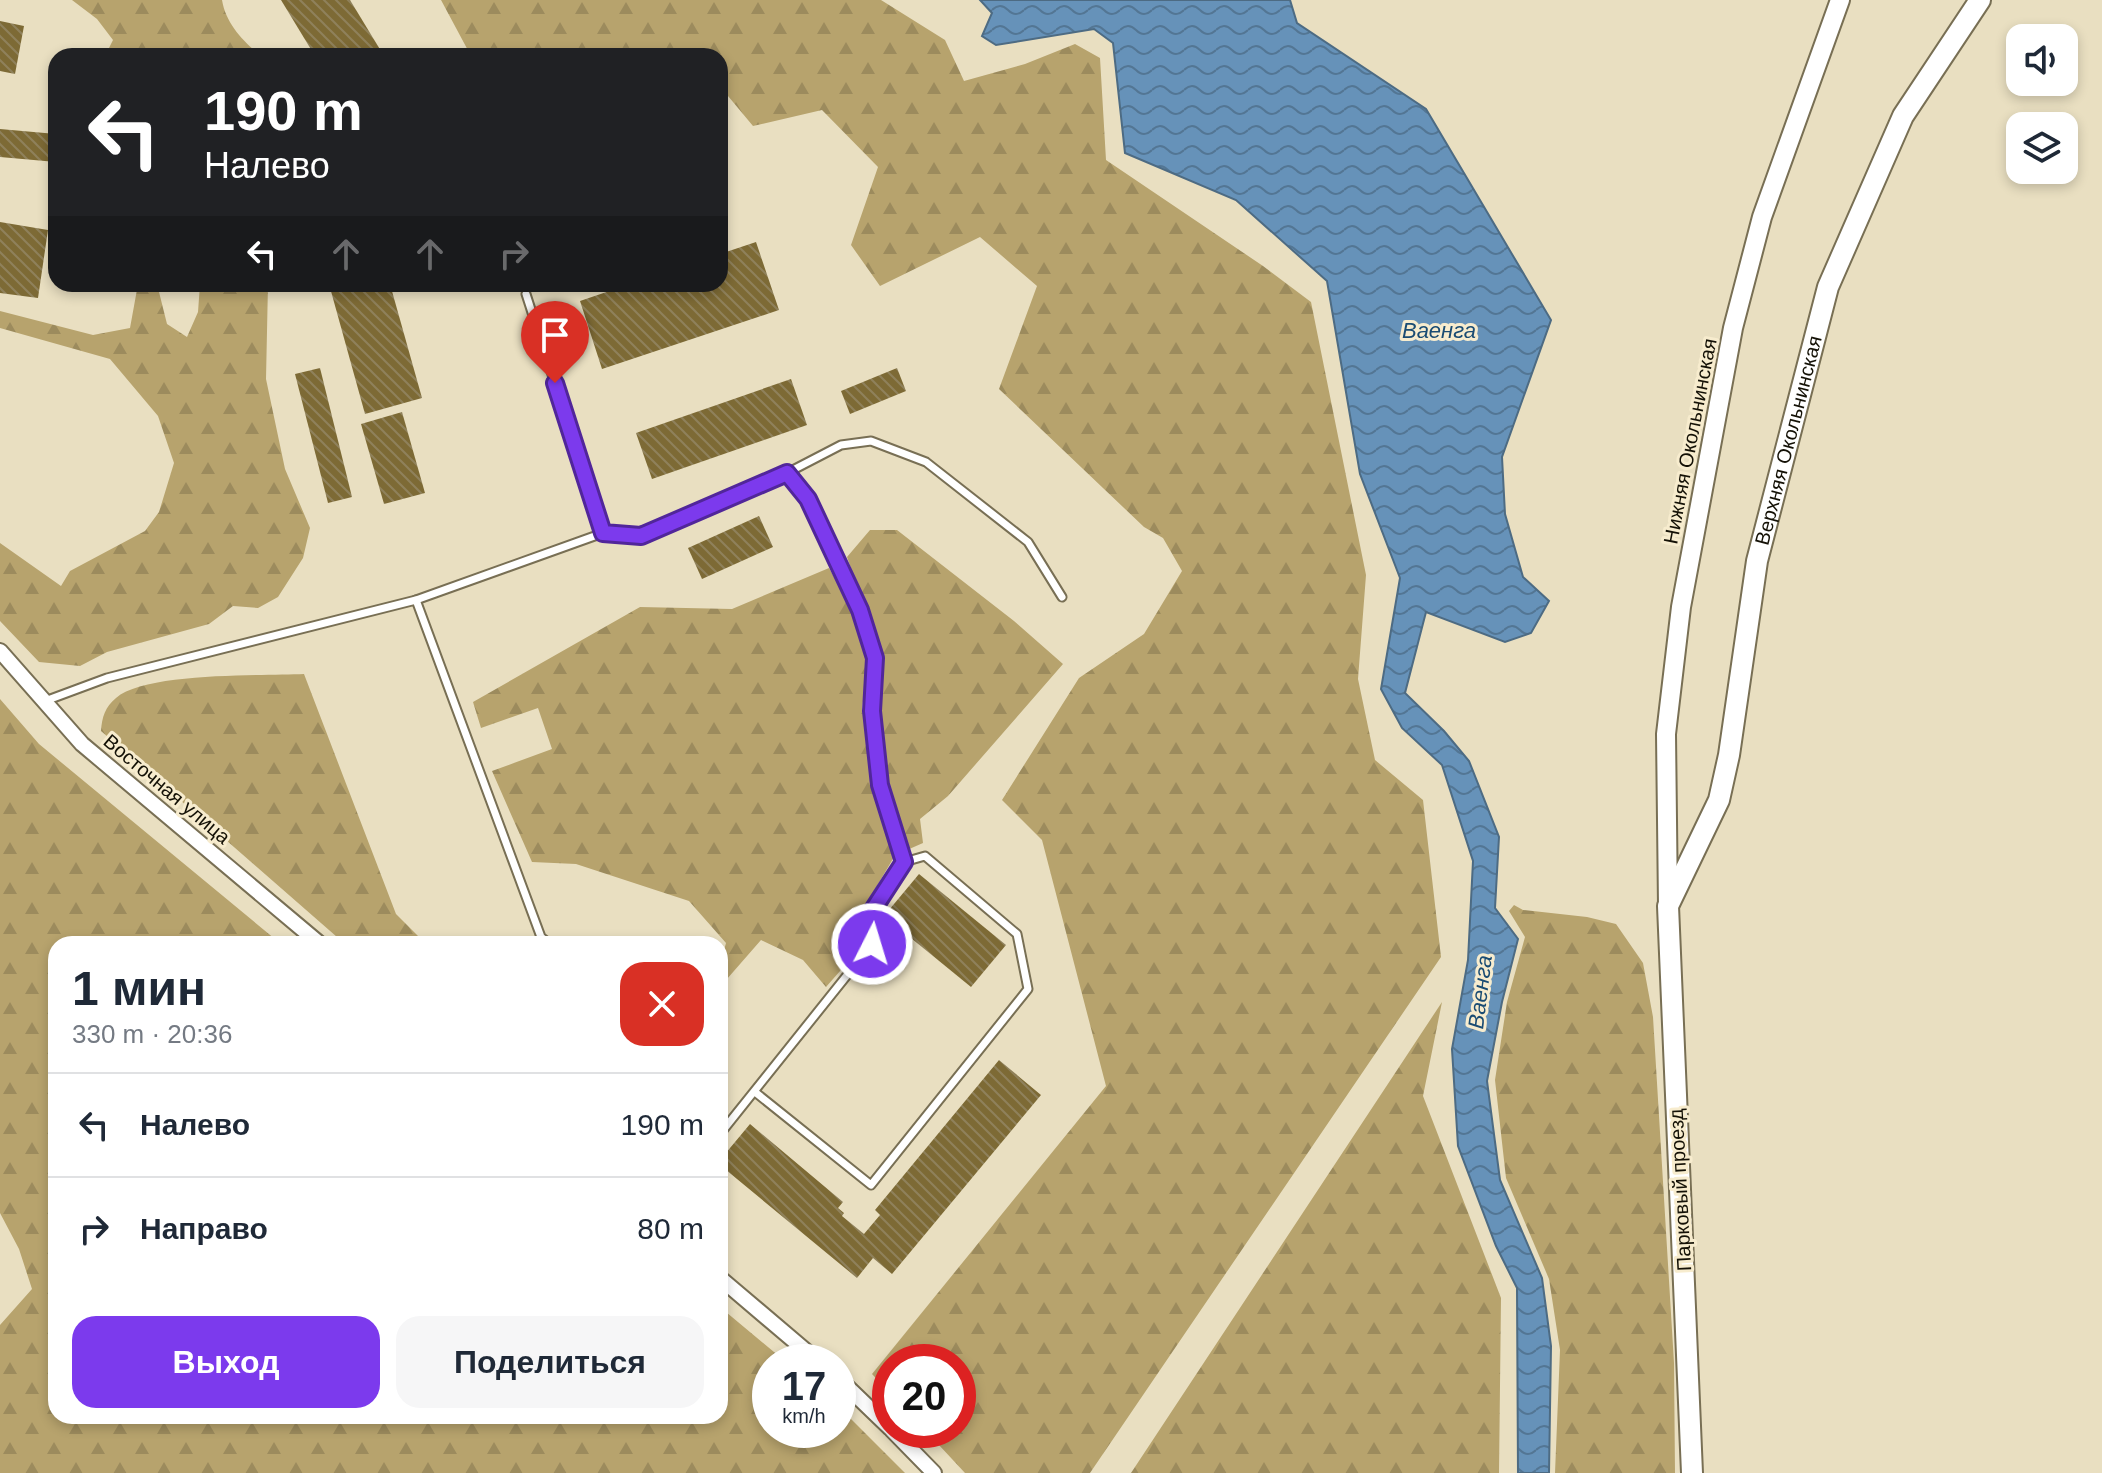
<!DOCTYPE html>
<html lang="ru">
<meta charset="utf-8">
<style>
:root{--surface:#fff;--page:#f6f6f7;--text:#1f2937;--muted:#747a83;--line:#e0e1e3;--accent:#7c3aed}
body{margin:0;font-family:Arial,sans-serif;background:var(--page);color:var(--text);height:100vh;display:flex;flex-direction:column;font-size:30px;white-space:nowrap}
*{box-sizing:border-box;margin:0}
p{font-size:26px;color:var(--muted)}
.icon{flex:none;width:44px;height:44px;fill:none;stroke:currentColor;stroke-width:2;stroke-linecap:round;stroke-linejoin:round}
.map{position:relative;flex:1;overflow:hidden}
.panel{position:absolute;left:48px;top:936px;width:680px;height:488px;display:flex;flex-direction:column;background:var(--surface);border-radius:24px;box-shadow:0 4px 12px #0003}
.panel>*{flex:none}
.guide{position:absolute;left:48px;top:48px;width:680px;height:244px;border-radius:24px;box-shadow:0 4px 12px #0003;background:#202124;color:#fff;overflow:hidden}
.tools{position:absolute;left:2006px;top:24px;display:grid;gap:16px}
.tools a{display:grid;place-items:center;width:72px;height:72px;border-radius:16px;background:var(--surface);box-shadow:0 4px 12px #0003;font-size:40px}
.speed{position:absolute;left:752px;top:1344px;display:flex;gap:16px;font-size:40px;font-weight:700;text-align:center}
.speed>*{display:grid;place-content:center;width:104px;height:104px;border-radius:50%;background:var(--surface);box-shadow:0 4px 12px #0003;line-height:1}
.speed small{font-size:20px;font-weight:400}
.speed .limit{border:12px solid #d22;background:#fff;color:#111}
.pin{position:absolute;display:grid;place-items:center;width:68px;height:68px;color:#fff;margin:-82px -34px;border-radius:50% 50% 50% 0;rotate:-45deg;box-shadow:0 0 8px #0007}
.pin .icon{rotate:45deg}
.me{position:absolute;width:88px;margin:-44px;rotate:5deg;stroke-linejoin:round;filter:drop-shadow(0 0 6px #0008)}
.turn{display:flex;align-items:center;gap:28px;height:168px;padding:0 24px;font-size:36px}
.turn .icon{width:104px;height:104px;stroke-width:2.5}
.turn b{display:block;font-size:56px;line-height:68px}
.lanes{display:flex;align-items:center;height:76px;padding:0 24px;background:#0003;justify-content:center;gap:40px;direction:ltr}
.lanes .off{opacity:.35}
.round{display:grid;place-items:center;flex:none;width:84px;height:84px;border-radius:24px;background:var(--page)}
.summary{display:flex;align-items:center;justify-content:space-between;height:136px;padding:0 24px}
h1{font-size:48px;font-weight:700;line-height:60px}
.cta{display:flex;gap:16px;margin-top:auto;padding:16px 24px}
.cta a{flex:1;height:92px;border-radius:24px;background:var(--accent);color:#fff;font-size:32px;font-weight:700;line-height:92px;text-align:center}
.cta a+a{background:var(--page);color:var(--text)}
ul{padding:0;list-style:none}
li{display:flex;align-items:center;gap:24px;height:104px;padding:0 24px;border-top:2px solid var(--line)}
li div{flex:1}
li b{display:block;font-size:30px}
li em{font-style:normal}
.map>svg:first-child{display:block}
</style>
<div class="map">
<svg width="2102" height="1473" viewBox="0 0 2102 1473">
<defs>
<pattern id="forest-firs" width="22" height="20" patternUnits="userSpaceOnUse" patternTransform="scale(2)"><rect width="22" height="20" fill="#b7a36d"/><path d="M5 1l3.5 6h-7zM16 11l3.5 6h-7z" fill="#9c8b5d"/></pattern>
<pattern id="water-waves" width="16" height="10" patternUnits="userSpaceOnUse" patternTransform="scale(2)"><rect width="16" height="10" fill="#6692b9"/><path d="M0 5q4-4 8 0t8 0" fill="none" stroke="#537694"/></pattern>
<pattern id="building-back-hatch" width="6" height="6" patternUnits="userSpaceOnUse" patternTransform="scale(2)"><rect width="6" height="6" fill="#7d6a35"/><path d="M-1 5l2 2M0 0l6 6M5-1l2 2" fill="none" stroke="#8f815b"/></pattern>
</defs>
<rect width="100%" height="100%" fill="#e9dfc1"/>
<g fill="url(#forest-firs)">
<path d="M72 0H222C226 24 243 41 261 56H105L113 40 97 19Z"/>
<path d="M441 0H881L945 40 964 81 1025 64 1075 44 1100 58 1106 160 1263 266 1311 302 1366 575 1358 679 1375 760 1423 800 1441 957 1090 1473H965L925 1430H958V1362H890V1393L872 1374 1106 1086 1042 840 1002 800 1079 678 1144 634 1182 571 1163 538 1144 527 999 389 1037 286 980 237 880 286 851 245 878 167 822 110 753 126 723 90H720V56H471Z"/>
<path d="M138 284H157L167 324 187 337 198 312 200 284H268L266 379 285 469 310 528 303 558 278 597 258 608 233 606 209 624 107 652 80 666 39 662 0 621V543L61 586 70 571 145 531 159 512 174 463 158 416 110 359 0 328V311L93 335 130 328Z"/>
<path d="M870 530H897L1014 621 1063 664 948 796 920 819 923 843 907 850 888 788 878 712 883 658 847 557Z"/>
<path d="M829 568 856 616 869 659 862 708 875 789 894 857 864 908 862 946 826 987 803 960 761 940 720 987V965L726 943 689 901 576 864 532 862 492 771 552 749 538 708 481 728 473 702 640 607 732 609Z"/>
<path d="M304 674 396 914 426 944H345L101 731C102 717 105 707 116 698 146 672 262 676 304 674Z"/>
<path d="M0 699 39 744 281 944H56V1416H720V1307L786 1362H770V1430H838V1406L905 1473H0V1325L32 1289 19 1249 0 1213Z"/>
<path d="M1514 905 1523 910 1587 917 1616 924 1643 963 1653 1017 1674 1363 1675 1473H1555L1560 1350 1549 1279 1506 1178 1495 1080 1507 1002 1525 937 1509 911Z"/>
<path d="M1442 1002 1423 1096 1501 1298 1499 1473H1131Z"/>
</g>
<path fill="url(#water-waves)" stroke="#4d6b83" stroke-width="2" d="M980 0H1290L1297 23 1426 109 1551 320 1502 457 1505 514 1523 577 1549 601 1531 633 1505 642 1426 612 1405 693 1444 731 1469 761 1499 837 1495 908 1518 939 1502 1002 1487 1081 1500 1180 1542 1278 1551 1346 1549 1473H1518L1517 1288 1496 1246 1458 1146 1452 1049 1468 960 1473 861 1442 765 1402 728 1381 689 1400 578 1360 474 1327 281 1236 200 1125 153 1113 43 1094 29 996 45 982 36 992 13Z"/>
<g fill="url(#building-back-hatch)">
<path d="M281 0H350L384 56H315Z"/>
<path d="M0 21 24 26 15 74 0 71Z"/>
<path d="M0 129 56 134V162L0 157Z"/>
<path d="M0 222 48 230 38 298 0 293Z"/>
<path d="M756 242 779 310 602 369 580 301 630 284H720V254Z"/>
<path d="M329 284H390L422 398 365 414Z"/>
<path d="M320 368 352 497 328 503 295 374Z"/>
<path d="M897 368 906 391 850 414 841 391Z"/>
<path d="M791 379 807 425 652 479 636 433Z"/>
<path d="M402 412 425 493 384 504 361 424Z"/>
<path d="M759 516 773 547 702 579 688 548Z"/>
<path d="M919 874 1006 945 971 987 884 916Z"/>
<path d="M999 1060 1041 1095 892 1274 873 1258 857 1278 720 1165V1160L750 1124 843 1202 838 1208 844 1213 842 1216 864 1234 880 1215 875 1210Z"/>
</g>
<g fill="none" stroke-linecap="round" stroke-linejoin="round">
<defs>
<g id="service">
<path d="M787 473 808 499 860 610 875 658 872 711 880 785 904 862"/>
<path d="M603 533 641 536 787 473 841 445 871 441 926 462 1028 542 1062 597"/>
<path d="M416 600 541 937 550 944"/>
<path d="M45 701 107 678 416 600 603 533 526 294"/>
<path d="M720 1134 872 944 867 919 904 862 925 856 1017 934 1028 989 871 1185 755 1092"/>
</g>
<g id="minor">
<path d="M0 651 82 744 320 944"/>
<path d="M720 1278 819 1362"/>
<path d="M838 1378 890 1428"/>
<path d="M892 1430 934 1473"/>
</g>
<path id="tertiary" d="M1668 906 1666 734 1681 607 1733 328 1762 217 1840 0"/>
<g id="secondary">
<path id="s1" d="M1692 1473 1668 906 1719 800 1729 755 1757 561 1828 287 1903 116 1980 0"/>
</g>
</defs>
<use href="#service" stroke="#786f54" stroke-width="11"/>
<use href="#minor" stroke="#786f54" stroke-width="18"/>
<use href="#tertiary" stroke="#786f54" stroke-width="22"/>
<use href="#secondary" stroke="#786f54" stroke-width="24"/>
<use href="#service" stroke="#fff" stroke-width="7"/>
<use href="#minor" stroke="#fff" stroke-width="14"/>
<use href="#tertiary" stroke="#fff" stroke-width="18"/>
<use href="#secondary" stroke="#fff" stroke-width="20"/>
</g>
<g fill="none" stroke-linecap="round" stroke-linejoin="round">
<defs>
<path id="route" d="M555 383 603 533 641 536 787 473 808 499 860 610 875 658 872 711 880 785 904 862 867 919 872 944"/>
</defs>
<use href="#route" stroke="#51269a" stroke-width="20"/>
<use href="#route" stroke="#7c3aed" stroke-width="14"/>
</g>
<g text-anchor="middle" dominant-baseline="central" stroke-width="6" stroke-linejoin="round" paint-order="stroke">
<g font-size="20" fill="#141106" stroke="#f7ecce">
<text transform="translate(1690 441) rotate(-79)">Нижняя Окольнинская</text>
<text stroke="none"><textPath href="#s1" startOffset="1052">Верхняя Окольнинская</textPath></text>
<text transform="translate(167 789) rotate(40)">Восточная улица</text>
<text transform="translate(1680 1190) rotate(-93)">Парковый проезд</text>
</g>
<g font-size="22" font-style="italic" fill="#1a4c73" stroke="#f7ecce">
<text x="1439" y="330">Ваенга</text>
<text transform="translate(1480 992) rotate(-83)">Ваенга</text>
</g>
</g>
</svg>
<div class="tools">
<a><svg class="icon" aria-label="sound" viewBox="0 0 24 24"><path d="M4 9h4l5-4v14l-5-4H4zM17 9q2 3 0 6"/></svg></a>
<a><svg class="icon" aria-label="layers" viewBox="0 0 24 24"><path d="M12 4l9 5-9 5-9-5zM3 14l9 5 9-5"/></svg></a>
</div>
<div class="speed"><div>17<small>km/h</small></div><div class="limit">20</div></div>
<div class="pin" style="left:555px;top:383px;background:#d93025"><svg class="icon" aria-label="arrive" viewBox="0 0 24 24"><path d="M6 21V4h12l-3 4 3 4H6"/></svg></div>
<svg class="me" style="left:872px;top:944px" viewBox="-20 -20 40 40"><circle r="17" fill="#7c3aed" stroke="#fff" stroke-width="3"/><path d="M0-11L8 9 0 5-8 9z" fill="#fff"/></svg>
<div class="guide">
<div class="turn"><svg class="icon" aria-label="left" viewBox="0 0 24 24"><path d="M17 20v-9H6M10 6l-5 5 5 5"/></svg><div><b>190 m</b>Налево</div></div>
<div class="lanes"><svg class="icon" aria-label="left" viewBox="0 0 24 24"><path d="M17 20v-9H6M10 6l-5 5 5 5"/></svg><svg class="icon off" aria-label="ahead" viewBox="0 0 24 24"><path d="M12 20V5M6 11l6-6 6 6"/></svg><svg class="icon off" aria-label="ahead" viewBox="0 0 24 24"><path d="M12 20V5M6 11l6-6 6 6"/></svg><svg class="icon off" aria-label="right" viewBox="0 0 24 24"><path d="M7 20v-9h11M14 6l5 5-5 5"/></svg></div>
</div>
<section class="panel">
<div class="summary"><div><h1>1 мин</h1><p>330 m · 20:36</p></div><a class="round" style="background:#d93025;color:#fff"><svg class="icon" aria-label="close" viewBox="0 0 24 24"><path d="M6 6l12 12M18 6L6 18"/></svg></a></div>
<ul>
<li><svg class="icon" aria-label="left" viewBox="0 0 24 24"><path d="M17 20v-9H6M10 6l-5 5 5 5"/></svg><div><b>Налево</b></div><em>190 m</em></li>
<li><svg class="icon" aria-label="right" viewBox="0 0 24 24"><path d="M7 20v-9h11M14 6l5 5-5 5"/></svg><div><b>Направо</b></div><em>80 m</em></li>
</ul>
<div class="cta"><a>Выход</a><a>Поделиться</a></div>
</section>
</div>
